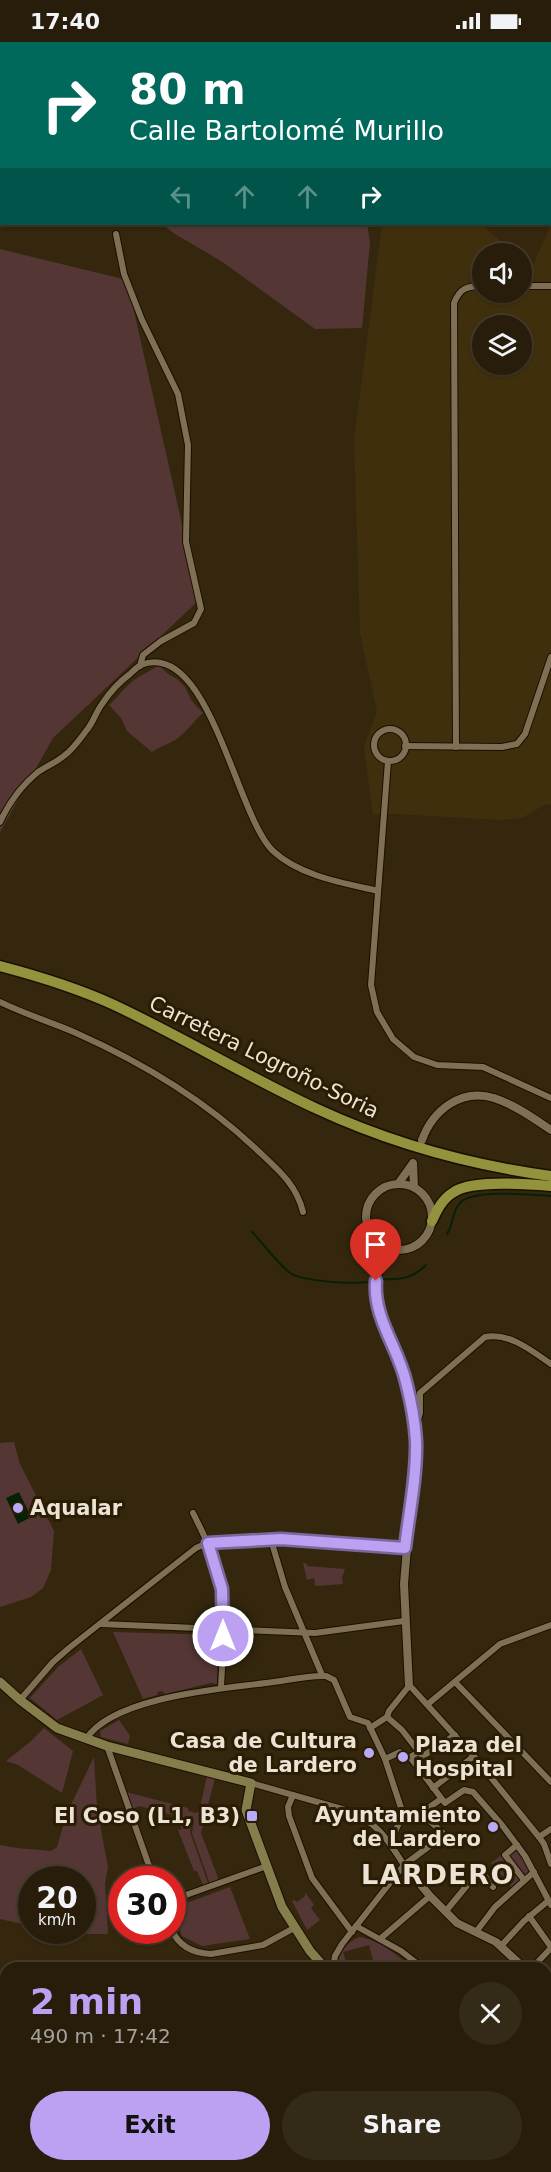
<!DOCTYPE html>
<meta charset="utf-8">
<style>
:root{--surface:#271d0a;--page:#332a18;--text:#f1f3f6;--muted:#a4a29c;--line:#433b2b;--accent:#bca0f2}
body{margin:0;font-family:"DejaVu Sans",sans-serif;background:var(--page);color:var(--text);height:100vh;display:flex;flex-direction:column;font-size:22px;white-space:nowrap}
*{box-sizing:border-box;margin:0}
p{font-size:20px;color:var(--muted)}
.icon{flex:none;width:33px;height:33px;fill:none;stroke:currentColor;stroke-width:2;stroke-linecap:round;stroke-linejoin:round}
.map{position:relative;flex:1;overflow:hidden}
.side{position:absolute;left:0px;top:1920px;width:552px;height:210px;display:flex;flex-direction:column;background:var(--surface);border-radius:18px 18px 0 0;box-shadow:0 2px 4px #0004,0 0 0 2px var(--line)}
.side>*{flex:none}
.top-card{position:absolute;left:0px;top:0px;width:552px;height:183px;box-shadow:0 2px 4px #0004,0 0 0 2px var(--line);background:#00695c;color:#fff;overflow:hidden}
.tools{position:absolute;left:472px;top:201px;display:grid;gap:12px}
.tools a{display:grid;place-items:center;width:60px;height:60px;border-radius:50%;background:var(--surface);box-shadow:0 2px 4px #0004,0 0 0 2px var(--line);font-size:30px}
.speed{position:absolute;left:18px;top:1824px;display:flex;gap:12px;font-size:30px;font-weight:700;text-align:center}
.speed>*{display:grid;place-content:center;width:78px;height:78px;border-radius:50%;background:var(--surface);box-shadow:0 2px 4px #0004,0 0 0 2px var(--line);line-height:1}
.speed small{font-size:15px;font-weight:400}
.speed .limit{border:9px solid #d22;background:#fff;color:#111}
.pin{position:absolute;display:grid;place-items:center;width:51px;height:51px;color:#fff;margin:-62px -26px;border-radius:50% 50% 50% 0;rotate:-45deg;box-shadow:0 0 6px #0007}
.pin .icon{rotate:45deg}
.me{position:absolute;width:66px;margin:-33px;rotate:0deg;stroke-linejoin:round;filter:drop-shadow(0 0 4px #0008)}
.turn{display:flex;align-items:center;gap:21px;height:126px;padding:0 30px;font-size:27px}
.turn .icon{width:78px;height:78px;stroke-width:2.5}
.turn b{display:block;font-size:42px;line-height:51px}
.lanes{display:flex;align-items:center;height:57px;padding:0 30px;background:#0003;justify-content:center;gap:30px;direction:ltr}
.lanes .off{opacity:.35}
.round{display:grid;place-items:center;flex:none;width:63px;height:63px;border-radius:32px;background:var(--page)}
.overview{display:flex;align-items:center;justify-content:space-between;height:102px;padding:0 30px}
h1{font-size:36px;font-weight:700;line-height:45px;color:var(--accent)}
.primary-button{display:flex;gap:12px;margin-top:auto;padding:12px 30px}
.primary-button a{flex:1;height:69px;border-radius:36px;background:var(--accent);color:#111;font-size:24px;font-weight:700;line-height:69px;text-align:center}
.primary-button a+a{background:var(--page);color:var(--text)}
.status{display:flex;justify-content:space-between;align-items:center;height:42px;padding:0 30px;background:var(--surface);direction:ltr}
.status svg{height:16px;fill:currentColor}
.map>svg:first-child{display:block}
</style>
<div class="status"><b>17:40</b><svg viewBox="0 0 49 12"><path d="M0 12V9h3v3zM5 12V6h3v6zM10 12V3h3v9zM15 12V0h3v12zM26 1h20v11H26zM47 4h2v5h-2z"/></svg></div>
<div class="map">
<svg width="551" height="2130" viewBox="0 0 551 2130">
<rect width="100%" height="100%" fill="#34270d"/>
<path fill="#402f0d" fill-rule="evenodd" d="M406 182H480L515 211 483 212V250H522V217L532 225 551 183V763L546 762 522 776 500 778 396 772 373 773 364 705 377 670 360 591 354 398 382 183ZM483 284H522V322H483Z"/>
<g fill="#543735">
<path d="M162 182H367L370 200 362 286 315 287 221 219 175 192Z"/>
<path d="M0 207 127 238 199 558 53 696 0 790Z"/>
<path d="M159 623 168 632 177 637 185 645 191 658 203 671C194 679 187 689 178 696 170 702 160 704 152 710L127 689 121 676 109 663C119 654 125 645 134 638 142 632 151 629 159 623Z"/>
<path d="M14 1400 20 1422 54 1489 51 1528 43 1546 31 1555 0 1565V1401Z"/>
<path d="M303 1521 307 1522V1524L345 1527 342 1536 343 1542 315 1544 314 1536 307 1538Z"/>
<path d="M113 1590 218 1593 217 1642 211 1641 165 1652 162 1649 158 1650 157 1653 143 1657Z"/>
<path d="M81 1607 103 1653 57 1678 30 1656 58 1625Z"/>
<path d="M119 1678 130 1694 128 1702 101 1695 100 1689Z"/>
<path d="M44 1686 73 1709 62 1751 18 1723 6 1719 30 1700Z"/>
<path d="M94 1715 97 1766 108 1825 105 1841 108 1892H62L46 1889 82 1888V1838H32L31 1884 0 1877V1803C17 1807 33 1807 51 1809L57 1805 67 1771Z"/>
<path d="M208 1730 216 1732 201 1791 220 1841 211 1845 192 1791 194 1779 140 1764 129 1768 122 1749 188 1766V1769L196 1771 199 1769Z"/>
<path d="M177 1776 192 1779 190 1790 208 1841 203 1843 197 1829H194L178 1788 182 1787Z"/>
<path d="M516 1802 534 1830 514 1848 491 1821Z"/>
<path d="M230 1845 250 1897 202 1904 182 1894 173 1866Z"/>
<path d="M305 1850 314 1863 311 1866 320 1878 307 1888 292 1859 294 1858 297 1860 305 1854Z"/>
<path d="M359 1895C380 1898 397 1913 412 1926H375L369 1903 343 1910 348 1926H337C339 1911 345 1901 359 1895Z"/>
</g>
<path fill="#062105" d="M19 1450 31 1475 18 1482 6 1456Z"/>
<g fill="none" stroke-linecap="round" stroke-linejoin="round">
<g stroke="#062105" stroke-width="2">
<path d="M252 1190C262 1200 279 1223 290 1231 304 1240 352 1242 369 1240"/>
<path d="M447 1192C453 1183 452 1171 459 1162 471 1146 532 1153 551 1154"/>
<path d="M383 1237C401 1238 413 1236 426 1223"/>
</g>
<defs>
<g id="minor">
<path d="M116 192 124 232 142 278 178 352 188 403 186 500 201 567 194 581 161 599 143 613 140 624"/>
<path d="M522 244H551"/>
<circle cx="390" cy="703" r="16"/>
<path d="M405 704 502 705 517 702 525 692 551 615"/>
<path d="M456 705 454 261C460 246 467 244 483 244"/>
<path d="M388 719 371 943 377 970 393 997 414 1015 437 1023 483 1025 551 1056"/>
<path d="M0 780C9 761 22 743 38 730 47 724 57 720 65 713 73 707 80 697 86 689 93 681 96 670 102 662 110 650 119 640 130 632 133 629 137 625 141 623 209 596 236 774 273 809 300 834 343 841 378 849"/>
<path d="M0 960C24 972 51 980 76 991 141 1020 203 1057 255 1106 276 1126 296 1141 303 1170"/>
<path d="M415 1386 420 1371V1351L485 1295C509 1290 532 1309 551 1322"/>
<path d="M193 1471C205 1495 217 1519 222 1544 228 1575 222 1615 221 1646"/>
<path d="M271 1498 285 1545 322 1633"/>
<path d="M101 1582 315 1591 404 1579"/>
<path d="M455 1640 551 1740"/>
<path d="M20 1658 53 1620 69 1606 196 1506 205 1502 281 1497 405 1505"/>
<path d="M428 1662 500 1602 551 1583"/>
<path d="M387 1675 389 1669 409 1644 412 1646 476 1717 539 1795 544 1802 551 1822"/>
<path d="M387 1675 402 1688 419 1710"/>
<path d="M370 1686 387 1675"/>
<path d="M86 1697C113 1655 220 1647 266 1641 286 1639 306 1633 326 1634L334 1638 350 1675 368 1681 385 1717 403 1772 395 1790 388 1798"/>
<path d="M107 1704 154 1838"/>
<path d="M419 1710 423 1714 455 1693"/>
<path d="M410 1715 445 1761 464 1748 473 1750 502 1783 525 1814 551 1863"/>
<path d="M385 1717 400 1710 403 1715H410L419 1710"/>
<path d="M251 1741 349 1769C378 1781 387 1797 404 1823"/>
<path d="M433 1746 474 1714"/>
<path d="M293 1753 288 1765 289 1774 312 1836 352 1890"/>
<path d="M421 1771 441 1757"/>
<path d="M539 1795 551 1787"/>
<path d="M517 1803 505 1813 524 1838"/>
<path d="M172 1858 267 1824"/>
<path d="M110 1862 122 1865"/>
<path d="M446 1869 469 1841 482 1830 493 1845"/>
<path d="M529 1874 551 1905"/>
<path d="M356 1884 401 1909 423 1926"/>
<path d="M172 1888C179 1905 194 1911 211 1912L263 1903 294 1886"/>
<path d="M476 1890 495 1865 534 1830"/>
<path d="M380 1897 430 1854"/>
<path d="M501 1904 524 1879 548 1859"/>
<path d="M305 1926 318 1918"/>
<path d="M333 1926 335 1914 342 1902 404 1823 443 1794V1791L420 1770 403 1772"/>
<path d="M532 1926 551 1906"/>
<path d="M546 2074 551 2073"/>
<path d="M546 2119 551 2118"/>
<path d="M25 2124 27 2130"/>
<path d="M320 2124 322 2130"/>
<path d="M379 2124 381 2130"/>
<path d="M448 2124 450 2130"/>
<path d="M264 2130 271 2124"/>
<path d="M504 2130 527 2124"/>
</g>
<g id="tertiary">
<path d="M422 1098C433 1068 461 1046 494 1056 515 1063 533 1076 551 1088"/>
<path d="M398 1142 413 1121 414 1145"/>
<circle cx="399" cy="1175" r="33"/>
<path d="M377 1199 380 1221 392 1206"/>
<path d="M380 1221 376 1239V1261L379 1273 402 1324 416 1398 404 1542 409 1644"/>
<path d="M404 1823 430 1854 457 1881 496 1900 524 1926"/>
<path d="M546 1951 551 1956"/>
</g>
<g id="secondary">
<path d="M0 1640 20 1658 57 1686 107 1704 251 1741 246 1768 282 1865 310 1909 325 1926"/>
<path d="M144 2130 152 2124"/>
</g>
<g id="trunk">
<path d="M0 924C38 934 77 946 112 962 181 994 246 1034 315 1066 390 1101 470 1123 551 1134"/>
<path d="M432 1179C437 1168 442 1157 454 1150 472 1138 529 1142 551 1144"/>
</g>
</defs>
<use href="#minor" stroke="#1b0f00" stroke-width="8"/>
<use href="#tertiary" stroke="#1b0f00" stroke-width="10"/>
<use href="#secondary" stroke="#1b0f00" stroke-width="11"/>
<use href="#trunk" stroke="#1b0f00" stroke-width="13"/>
<use href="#minor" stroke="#7f7055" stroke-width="6"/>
<use href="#tertiary" stroke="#7f7055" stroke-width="8"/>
<use href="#secondary" stroke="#867d4c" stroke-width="9"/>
<use href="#trunk" stroke="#92933c" stroke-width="10"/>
</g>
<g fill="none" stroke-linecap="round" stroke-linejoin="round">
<defs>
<path id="route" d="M223 1594 222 1547 208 1501 281 1497 405 1506C409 1471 417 1434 416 1399 415 1380 411 1359 406 1340 398 1305 373 1276 376 1239"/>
</defs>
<use href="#route" stroke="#7a689d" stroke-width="15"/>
<use href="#route" stroke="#bca0f2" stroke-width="10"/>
</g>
<g fill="#b9aaf7" stroke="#2a1d03" stroke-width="2">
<circle cx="18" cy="1466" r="6"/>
<circle cx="369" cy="1711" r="6"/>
<circle cx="403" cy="1715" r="6"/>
<rect x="246" y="1768" width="12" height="12" rx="3"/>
<circle cx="493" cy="1785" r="6"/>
</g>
<g text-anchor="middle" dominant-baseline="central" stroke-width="6" stroke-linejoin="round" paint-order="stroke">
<g font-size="21" fill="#ece3d4" stroke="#2a1d03">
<text transform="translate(264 1015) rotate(26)">Carretera Logroño-Soria</text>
</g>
<g font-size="21" font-weight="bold" fill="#ece3d4" stroke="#2a1d03" text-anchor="end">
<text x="30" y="1466" text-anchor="start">Aqualar</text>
<text x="357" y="1699">Casa de Cultura<tspan x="357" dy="24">de Lardero</tspan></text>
<text x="415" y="1703" text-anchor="start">Plaza del<tspan x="415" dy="24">Hospital</tspan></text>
<text x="481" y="1773">Ayuntamiento<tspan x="481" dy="24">de Lardero</tspan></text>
<text x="240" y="1774">El Coso (L1, B3)</text>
</g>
<g font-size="27" font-weight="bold" letter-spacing="1.5" fill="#ece3d4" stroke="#2a1d03">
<text x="438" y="1832">LARDERO</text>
</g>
</g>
</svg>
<div class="tools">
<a><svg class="icon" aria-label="sound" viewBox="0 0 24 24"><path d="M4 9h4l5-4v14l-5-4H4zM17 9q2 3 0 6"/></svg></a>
<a><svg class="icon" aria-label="layers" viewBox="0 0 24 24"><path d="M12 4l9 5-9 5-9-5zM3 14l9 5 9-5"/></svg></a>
</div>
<div class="speed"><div>20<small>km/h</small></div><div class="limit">30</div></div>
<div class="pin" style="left:376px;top:1239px;background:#d93025"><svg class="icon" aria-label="arrive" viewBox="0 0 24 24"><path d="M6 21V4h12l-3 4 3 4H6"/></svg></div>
<svg class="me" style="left:223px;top:1594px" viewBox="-20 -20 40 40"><circle r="17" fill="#bca0f2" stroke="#fff" stroke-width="3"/><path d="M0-11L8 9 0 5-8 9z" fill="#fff"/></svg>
<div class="top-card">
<div class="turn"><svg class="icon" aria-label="right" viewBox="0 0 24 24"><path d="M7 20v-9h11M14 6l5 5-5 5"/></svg><div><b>80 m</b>Calle Bartolomé Murillo</div></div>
<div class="lanes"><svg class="icon off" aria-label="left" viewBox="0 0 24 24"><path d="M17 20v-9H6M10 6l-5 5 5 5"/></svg><svg class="icon off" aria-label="ahead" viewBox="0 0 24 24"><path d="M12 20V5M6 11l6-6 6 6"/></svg><svg class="icon off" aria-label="ahead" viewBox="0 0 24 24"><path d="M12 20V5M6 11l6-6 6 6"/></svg><svg class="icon" aria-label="right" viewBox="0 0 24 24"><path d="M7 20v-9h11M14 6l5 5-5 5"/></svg></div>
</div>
<section class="side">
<div class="overview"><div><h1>2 min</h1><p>490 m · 17:42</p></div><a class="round"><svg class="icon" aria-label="close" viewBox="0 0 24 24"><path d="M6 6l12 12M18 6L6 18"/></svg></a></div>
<div class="primary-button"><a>Exit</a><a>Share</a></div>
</section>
</div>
